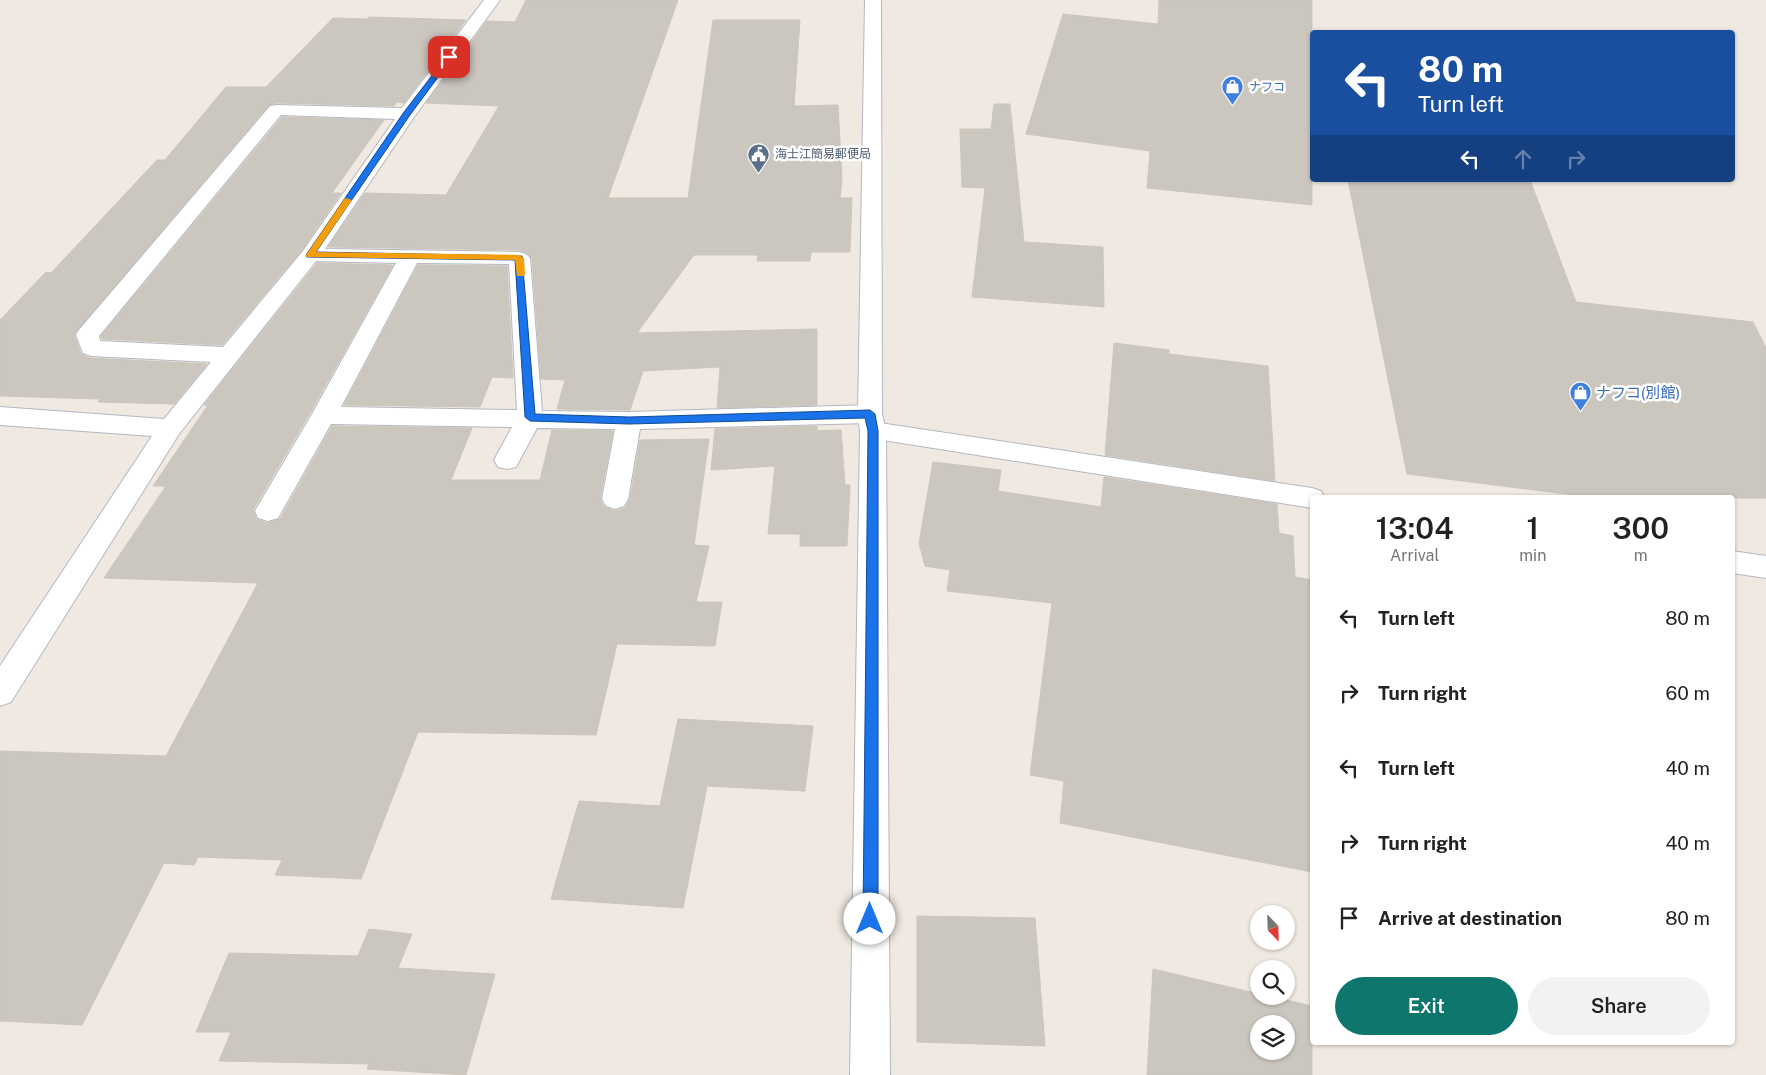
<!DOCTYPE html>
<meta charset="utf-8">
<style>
:root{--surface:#fff;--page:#f2f2f2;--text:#222;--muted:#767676;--accent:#0f766e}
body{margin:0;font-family:"Public Sans","Noto Sans JP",sans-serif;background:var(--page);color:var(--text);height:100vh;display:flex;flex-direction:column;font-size:19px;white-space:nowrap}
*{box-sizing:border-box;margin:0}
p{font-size:16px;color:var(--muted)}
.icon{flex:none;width:28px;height:28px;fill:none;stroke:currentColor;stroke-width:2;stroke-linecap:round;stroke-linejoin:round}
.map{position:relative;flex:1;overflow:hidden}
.drawer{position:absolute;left:1310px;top:495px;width:425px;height:550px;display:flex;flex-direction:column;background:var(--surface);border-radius:5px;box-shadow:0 1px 4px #0004}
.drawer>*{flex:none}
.guide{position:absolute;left:1310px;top:30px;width:425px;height:152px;border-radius:5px;box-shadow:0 1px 4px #0004;background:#1a4fa0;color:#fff;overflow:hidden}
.needle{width:32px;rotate:157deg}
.controls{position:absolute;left:1250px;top:905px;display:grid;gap:10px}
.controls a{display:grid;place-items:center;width:45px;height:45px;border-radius:50%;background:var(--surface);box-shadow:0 1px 4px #0004;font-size:25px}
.pin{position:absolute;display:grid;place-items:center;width:42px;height:42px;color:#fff;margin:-21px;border-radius:10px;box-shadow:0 2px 8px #0006}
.me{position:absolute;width:55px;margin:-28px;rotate:0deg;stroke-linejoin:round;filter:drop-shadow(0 0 4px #0008)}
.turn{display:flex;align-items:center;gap:18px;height:105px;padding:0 25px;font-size:22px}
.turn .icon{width:65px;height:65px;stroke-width:2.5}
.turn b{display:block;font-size:35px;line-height:42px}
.lanes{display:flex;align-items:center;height:48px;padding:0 25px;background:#0003;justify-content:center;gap:25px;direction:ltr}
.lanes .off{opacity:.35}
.eta{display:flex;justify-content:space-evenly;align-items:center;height:85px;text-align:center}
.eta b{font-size:30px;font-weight:600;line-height:35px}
.primary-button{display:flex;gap:10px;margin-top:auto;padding:10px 25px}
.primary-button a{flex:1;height:58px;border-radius:30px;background:var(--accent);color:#fff;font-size:20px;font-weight:600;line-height:58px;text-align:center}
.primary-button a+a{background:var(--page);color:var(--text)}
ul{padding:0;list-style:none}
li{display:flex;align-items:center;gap:15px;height:75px;padding:0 25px}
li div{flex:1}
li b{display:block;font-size:19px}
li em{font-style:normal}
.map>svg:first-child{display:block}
</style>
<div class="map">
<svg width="1766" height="1075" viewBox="0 0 1766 1075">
<rect width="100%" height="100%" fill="#efe9e1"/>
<g fill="#cbc7bf" stroke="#cbc5ba" fill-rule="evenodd">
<path d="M526 0H678L608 198H688L713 20H800L794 106 838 105 842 179 840 198H852L850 252H811L810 261H757L758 255H694L637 333 817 329V405L717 408 720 367 643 371 630 410 557 409 565 380 541 379 532 258 527 253 519 250 328 247 365 193 446 195 499 106 426 103 487 21 515 22Z"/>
<path d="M1159 0H1312V205L1147 188 1150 151 1026 134 1063 14 1158 24Z"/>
<path d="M369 17 466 20 404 103 396 102 394 106 276 103 269 105 74 334 81 354 90 358 207 364 174 404 98 402 100 399 0 396V320L46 272 51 273 157 160H165L226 87H266L333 18 367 19Z"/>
<path d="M994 104H1010L1024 242 1103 247 1104 307 972 297 985 188 962 187 960 129H991Z"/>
<path d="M282 117 384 120 332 193H341L302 250 222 345 102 339 101 336Z"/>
<path d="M1348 180H1530L1576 302 1753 322 1766 348V498H1598L1407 474Z"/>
<path d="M317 263 393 265 310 413 253 510 256 519 267 523 280 519 332 426 472 428 451 480H540L552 430 613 431 600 499 604 507 614 511 625 508 630 499 640 440 709 439 694 545 709 546 696 602H722L715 646 617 644 596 735 418 732 361 879 275 875 282 860 198 857 194 865 164 863 82 1025 0 1021V751L166 756 258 583 104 578 166 486H153L208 405H204Z"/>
<path d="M418 265 507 266 513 378 492 377 480 407 344 405Z"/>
<path d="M1114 343 1169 350V354L1268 366 1275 481 1105 455Z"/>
<path d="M817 426V431L841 430 845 485H850L847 546H800V534H768L775 466 711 470 715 429Z"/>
<path d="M933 462 1001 470 998 491 1101 507 1104 477 1277 504 1279 533 1293 536 1295 577 1312 580V872L1060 823 1064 781 1030 775 1052 603 947 591 950 570 925 566 919 543Z"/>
<path d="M678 719 813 726 805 791 707 786 683 908 551 899 579 801 660 806Z"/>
<path d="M917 916 1035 918 1045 1046 917 1042Z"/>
<path d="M369 929 412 934 398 968 495 974 466 1075 367 1069 369 1064 219 1061 231 1032H196L229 953 358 956Z"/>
<path d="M1153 969 1259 994V996H1269L1312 1006V1075H1147ZM1259 1024H1286V1051H1259Z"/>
</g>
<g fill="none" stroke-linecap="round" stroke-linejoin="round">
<defs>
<g id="minor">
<path d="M484 0H500L414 117 325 249 519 252 526 254 530 258 542 411 629 412 870 405 879 408 882 414 879 420 870 423 640 429 628 499 624 506 615 509 606 506 602 499 615 429 537 428 516 467 507 469 498 467 494 460 512 427 331 424 278 518 268 521 258 518 255 511 312 414 396 263 316 261 179 434 11 702 0 706V666L152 436 0 425V407L164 419 211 362 91 356 83 353 76 335 79 330 270 106 276 105 402 108ZM281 115 395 119 303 251 223 347 100 341 99 336ZM417 263 509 264 517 410 341 407Z"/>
<path d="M873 422 1312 488 1321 491 1325 498H1312V508L864 437 860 431 864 425Z"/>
<path d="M1732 551 1766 556V578L1732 573Z"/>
</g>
<path id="tertiary" d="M865 0H881L882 414 886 431 890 1075H850L860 431 858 414Z"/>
</defs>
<use href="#minor" stroke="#b4b7c1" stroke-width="2"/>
<use href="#tertiary" stroke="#b4b7c1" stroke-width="2"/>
<use href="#minor" fill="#fff" fill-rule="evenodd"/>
<use href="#tertiary" fill="#fff" fill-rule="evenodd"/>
</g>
<path fill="#1a73e8" stroke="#114b97" d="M447 56 453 57 410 115 316 252 522 256 535 414 629 417 870 410 875 414 878 431V919L876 924 870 926 865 924 863 919 868 431 865 418 629 424 530 421 525 417 515 260 307 257 306 255 404 112Z"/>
<path fill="#f59e0b" d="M345 198 352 200 316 252 519 255 524 258 525 274 524 276H517L515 260 307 257 306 255Z"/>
<defs>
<symbol id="shop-pin" viewBox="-11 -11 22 30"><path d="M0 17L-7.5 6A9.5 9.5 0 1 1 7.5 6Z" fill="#3f7fe0" stroke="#fff"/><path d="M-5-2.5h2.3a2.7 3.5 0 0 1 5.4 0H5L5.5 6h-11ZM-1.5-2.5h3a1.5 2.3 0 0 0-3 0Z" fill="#fff"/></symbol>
<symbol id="civic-pin" viewBox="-11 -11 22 30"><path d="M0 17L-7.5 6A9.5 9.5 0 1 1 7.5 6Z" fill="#5c6f8a" stroke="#fff"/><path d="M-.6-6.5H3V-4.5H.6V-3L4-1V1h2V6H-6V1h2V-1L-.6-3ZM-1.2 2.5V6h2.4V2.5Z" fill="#fff"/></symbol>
</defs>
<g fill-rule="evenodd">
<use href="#shop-pin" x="1220" y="74" width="25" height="34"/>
<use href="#civic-pin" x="746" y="142" width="25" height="34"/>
<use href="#shop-pin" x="1568" y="380" width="25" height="34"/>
</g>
<g text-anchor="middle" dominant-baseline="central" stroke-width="5" stroke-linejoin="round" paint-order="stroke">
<g font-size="12" fill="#366cbe" stroke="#fff" text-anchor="start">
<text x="1249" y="87">ナフコ</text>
</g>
<g font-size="12" fill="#4e5e75" stroke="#fff" text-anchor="start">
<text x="775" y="154">海士江簡易郵便局</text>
</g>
<g font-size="15" fill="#366cbe" stroke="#fff" text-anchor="start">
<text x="1596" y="392">ナフコ(別館)</text>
</g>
</g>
</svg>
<div class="controls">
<a><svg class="needle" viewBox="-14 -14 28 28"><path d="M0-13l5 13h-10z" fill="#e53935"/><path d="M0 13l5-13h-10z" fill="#767676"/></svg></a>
<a><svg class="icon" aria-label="search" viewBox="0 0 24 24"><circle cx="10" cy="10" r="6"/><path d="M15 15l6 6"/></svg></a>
<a><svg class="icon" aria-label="layers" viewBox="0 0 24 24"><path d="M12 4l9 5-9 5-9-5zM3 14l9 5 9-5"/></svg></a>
</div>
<div class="pin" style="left:449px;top:57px;background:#d93025"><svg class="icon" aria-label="arrive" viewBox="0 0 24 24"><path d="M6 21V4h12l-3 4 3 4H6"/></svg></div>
<svg class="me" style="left:870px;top:919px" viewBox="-20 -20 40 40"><circle r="19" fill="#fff"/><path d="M0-13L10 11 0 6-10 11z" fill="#1a73e8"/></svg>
<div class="guide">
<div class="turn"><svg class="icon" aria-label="left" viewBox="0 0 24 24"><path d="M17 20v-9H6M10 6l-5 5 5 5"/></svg><div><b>80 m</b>Turn left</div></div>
<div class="lanes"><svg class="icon" aria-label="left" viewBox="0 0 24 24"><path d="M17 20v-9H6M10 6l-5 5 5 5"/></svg><svg class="icon off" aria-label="ahead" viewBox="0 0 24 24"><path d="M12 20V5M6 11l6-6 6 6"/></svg><svg class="icon off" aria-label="right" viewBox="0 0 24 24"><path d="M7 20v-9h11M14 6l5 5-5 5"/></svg></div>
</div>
<section class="drawer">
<div class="eta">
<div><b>13:04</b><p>Arrival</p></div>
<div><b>1</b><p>min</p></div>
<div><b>300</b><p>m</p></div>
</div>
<ul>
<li><svg class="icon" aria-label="left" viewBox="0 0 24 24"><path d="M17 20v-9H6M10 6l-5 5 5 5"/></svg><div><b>Turn left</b></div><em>80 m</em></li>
<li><svg class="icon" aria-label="right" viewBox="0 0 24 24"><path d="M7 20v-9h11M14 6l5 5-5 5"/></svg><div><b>Turn right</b></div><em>60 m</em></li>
<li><svg class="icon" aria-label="left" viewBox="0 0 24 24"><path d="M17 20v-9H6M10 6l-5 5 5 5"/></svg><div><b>Turn left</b></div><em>40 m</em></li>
<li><svg class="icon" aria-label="right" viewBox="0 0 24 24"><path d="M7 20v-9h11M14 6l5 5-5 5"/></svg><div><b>Turn right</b></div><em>40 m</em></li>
<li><svg class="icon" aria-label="arrive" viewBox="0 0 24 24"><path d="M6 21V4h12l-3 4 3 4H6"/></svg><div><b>Arrive at destination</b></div><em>80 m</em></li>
</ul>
<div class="primary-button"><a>Exit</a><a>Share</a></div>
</section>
</div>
